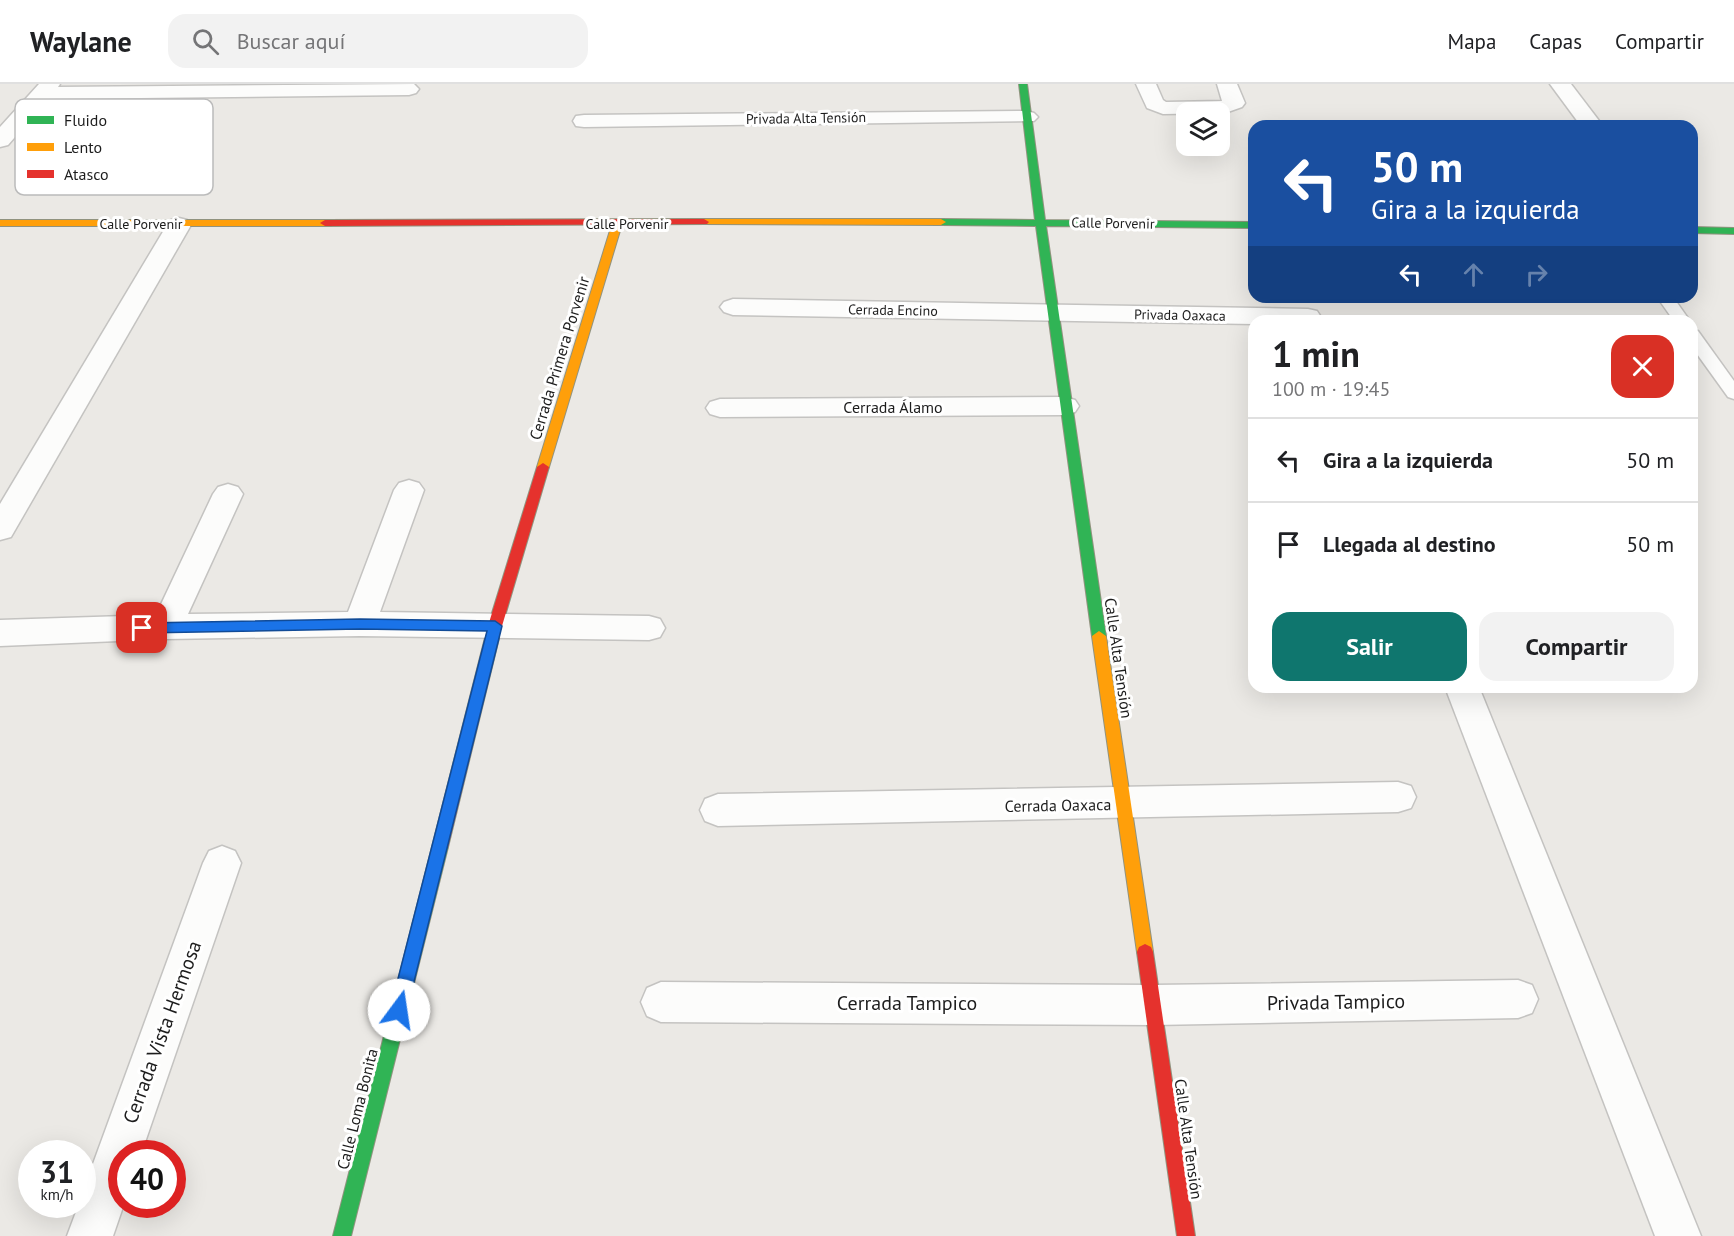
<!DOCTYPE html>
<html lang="es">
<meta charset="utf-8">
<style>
:root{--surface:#fff;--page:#f2f2f2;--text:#202124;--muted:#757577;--line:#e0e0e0;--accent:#0f766e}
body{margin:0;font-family:"PT Sans",sans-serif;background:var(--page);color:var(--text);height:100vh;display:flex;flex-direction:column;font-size:22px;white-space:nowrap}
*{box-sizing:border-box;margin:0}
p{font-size:20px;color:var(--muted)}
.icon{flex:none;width:33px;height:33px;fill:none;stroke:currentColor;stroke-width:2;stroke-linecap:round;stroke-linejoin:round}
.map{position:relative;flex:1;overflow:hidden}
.side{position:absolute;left:1248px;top:231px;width:450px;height:378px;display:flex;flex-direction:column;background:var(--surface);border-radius:18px;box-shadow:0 6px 24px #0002}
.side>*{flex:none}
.hud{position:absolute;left:1248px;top:36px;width:450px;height:183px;border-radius:18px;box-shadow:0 6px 24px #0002;background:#1a4fa0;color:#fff;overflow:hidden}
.controls{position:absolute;left:1176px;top:18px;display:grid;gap:12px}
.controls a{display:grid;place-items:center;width:54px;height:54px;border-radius:12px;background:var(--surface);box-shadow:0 6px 24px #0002;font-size:30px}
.speed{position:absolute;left:18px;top:1056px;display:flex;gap:12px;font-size:30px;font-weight:700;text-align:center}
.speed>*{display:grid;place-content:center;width:78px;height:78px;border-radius:50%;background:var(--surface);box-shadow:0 6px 24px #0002;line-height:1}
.speed small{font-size:15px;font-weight:400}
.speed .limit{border:9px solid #d22;background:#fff;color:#111}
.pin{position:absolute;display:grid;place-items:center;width:51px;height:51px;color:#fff;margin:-26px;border-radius:12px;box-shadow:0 3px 9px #0006}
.me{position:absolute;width:66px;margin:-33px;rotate:14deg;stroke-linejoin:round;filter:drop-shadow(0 0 4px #0008)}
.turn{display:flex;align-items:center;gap:21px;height:126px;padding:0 24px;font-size:27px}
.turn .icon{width:78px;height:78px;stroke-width:2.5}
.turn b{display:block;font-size:42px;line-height:51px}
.lanes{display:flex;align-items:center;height:57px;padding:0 24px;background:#0003;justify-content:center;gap:30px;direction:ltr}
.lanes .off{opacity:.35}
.round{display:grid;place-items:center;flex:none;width:63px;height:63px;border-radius:18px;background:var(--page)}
.headline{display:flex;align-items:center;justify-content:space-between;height:102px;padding:0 24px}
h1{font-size:36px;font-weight:700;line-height:45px}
.cta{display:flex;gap:12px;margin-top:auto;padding:12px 24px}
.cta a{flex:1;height:69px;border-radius:18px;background:var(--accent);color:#fff;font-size:24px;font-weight:700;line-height:69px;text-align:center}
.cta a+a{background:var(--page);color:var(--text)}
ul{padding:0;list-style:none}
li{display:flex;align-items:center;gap:18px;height:84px;padding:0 24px;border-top:2px solid var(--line)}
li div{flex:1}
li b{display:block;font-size:22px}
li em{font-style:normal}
header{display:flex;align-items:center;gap:36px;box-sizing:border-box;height:84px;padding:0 30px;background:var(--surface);border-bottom:2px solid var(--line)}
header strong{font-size:28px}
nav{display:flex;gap:33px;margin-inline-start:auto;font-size:21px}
.search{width:420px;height:54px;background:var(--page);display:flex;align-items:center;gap:15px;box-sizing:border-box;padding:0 21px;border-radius:18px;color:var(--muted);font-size:22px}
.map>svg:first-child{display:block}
</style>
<header>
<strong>Waylane</strong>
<div class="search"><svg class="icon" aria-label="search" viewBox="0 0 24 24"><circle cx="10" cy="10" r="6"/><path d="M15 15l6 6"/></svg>Buscar aquí</div>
<nav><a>Mapa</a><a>Capas</a><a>Compartir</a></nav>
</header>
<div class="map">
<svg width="1734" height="1152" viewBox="0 0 1734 1152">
<rect width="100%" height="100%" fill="#ebe9e5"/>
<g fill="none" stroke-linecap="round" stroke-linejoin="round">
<defs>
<g id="lane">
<path d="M1657 213H1673L1690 237H1674Z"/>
<path d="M1692 246 1698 247 1734 297V315L1728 313 1692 263Z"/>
</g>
<g id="street">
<path d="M39 0H60L58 3 414 0 419 5 416 9 409 11 48 15 8 61 0 63V43Z"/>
<path d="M1136 0H1156L1163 16 1166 18 1222 17 1217 0H1237L1245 19 1242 23 1225 29 1163 30 1147 24Z"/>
<path d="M1550 0H1571L1603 42H1581Z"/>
<path d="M1027 27 1034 29 1038 33 1034 37 584 43 576 42 573 37 576 32 584 31Z"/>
<path d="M179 134 187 136 191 141 11 453 0 456V420L167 141 171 136Z"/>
<path d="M733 215 1308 225 1317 227 1321 233 1318 237H1254V240L733 231 724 228 720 223 724 218Z"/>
<path d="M1065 313 1075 316 1079 322 1075 328 1065 331 720 333 710 330 706 324 710 318 720 315Z"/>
<path d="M409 396 419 399 424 406 380 528 649 532 660 535 665 544 660 553 649 556 360 552 166 555 0 562V536L156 531 213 410 218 403 228 400 238 403 243 410 188 530 348 528 394 406 399 399Z"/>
<path d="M1445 603H1479L1701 1152H1655Z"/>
<path d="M1398 698 1411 702 1416 713 1411 724 1398 728 718 742 705 737 700 726 705 715 718 710Z"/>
<path d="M222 762 235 767 241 779 141 1070H122V1120H124L113 1152H67L79 1120H82V1110L203 779 209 767Z"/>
<path d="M1518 896 1532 901 1538 915 1532 929 1518 934 1154 941 661 938 647 932 641 918 647 904 661 898 1154 901Z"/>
</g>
<g id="fast">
<path d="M1019 0H1027L1045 136 1254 138V144L1046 142 1106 552 1099 557 1092 552 1036 142 941 141 936 138 941 135 1035 136Z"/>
<path d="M1692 143 1734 144V150L1692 149Z"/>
<path d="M440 756 445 758 448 763 351 1152H333L432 763 435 758Z"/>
</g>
<g id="slow">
<path d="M704 135H941L946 138 941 141 701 140 699 138Z"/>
<path d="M0 136H325L330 139 325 142H0Z"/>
<path d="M617 137 622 140 549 383 547 386H539L537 383 612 140Z"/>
<path d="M1099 547 1106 552 1153 868 1151 873 1145 876 1139 873 1137 868 1092 552Z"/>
</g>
<g id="jam">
<path d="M704 135 709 138 707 140 325 142 320 139 325 136Z"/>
<path d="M543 379 549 383 502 542 448 763 445 768 440 770 435 768 432 763 488 542 537 383Z"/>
<path d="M1145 860 1151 863 1153 868 1195 1152H1177L1137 868 1139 863Z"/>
</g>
</defs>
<use href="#lane" stroke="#c4c3c1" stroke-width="3"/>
<use href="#street" stroke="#c4c3c1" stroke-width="3"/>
<use href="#fast" stroke="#91937f" stroke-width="2"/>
<use href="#slow" stroke="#91937f" stroke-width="2"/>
<use href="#jam" stroke="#91937f" stroke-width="2"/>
<use href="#lane" fill="#fcfcfb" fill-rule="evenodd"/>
<use href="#street" fill="#fcfcfb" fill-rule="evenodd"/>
<use href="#fast" fill="#30b455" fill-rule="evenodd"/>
<use href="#slow" fill="#ff9f0a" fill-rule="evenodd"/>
<use href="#jam" fill="#e5322d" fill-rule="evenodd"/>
</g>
<path fill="#1a73e8" stroke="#114b97" stroke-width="1.5" d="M360 535 495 537 502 542 407 926 405 932 399 934 393 932 390 926 487 547 360 545 142 549 136 544 142 539Z"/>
<g text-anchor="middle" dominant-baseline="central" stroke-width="6" stroke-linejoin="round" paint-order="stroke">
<g font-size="14" fill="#1d1d1d" stroke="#fff">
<text transform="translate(806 34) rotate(-1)">Privada Alta Tensión</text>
<text transform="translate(1113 139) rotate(1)">Calle Porvenir</text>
<text x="141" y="140">Calle Porvenir</text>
<text x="627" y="140">Calle Porvenir</text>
<text transform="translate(893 226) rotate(1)">Cerrada Encino</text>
<text transform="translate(1180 231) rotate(1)">Privada Oaxaca</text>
</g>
<g font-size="16" fill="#1d1d1d" stroke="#fff">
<text transform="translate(559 274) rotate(-73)">Cerrada Primera Porvenir</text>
<text x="893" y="323">Cerrada Álamo</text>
<text transform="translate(1119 574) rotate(82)">Calle Alta Tensión</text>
<text transform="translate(1058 721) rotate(-1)">Cerrada Oaxaca</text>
<text transform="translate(357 1025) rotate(-76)">Calle Loma Bonita</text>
<text transform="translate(1189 1055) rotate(82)">Calle Alta Tensión</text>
</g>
<g font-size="20" fill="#1d1d1d" stroke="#fff">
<text transform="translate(1336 918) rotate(-1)">Privada Tampico</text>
<text x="907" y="919">Cerrada Tampico</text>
<text transform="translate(162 948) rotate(-70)">Cerrada Vista Hermosa</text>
</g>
</g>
<rect x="15" y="15" width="198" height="96" rx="9" fill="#fff" stroke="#bbb" stroke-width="1.5"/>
<rect x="27" y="32" width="27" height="8" fill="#30b455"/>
<rect x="27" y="59" width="27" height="8" fill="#ff9f0a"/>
<rect x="27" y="86" width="27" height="8" fill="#e5322d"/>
<g font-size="16" fill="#1d1d1d">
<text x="64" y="42">Fluido</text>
<text x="64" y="69">Lento</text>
<text x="64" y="96">Atasco</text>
</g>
</svg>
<div class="controls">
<a><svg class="icon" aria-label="layers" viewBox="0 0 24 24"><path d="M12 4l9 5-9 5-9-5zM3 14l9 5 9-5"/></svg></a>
</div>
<div class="speed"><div>31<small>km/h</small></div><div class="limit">40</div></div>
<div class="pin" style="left:142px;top:544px;background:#d93025"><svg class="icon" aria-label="arrive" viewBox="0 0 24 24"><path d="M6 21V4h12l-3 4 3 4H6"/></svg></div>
<svg class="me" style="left:399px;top:926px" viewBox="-20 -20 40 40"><circle r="19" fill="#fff"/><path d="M0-13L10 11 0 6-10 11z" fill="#1a73e8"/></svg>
<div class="hud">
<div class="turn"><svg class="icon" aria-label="left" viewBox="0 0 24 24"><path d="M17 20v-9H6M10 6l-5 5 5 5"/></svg><div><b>50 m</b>Gira a la izquierda</div></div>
<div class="lanes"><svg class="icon" aria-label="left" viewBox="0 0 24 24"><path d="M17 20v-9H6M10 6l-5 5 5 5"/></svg><svg class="icon off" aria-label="ahead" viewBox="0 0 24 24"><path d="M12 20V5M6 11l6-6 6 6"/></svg><svg class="icon off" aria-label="right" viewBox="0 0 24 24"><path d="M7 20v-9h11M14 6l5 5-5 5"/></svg></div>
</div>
<section class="side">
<div class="headline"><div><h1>1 min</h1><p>100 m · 19:45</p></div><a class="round" style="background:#d93025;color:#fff"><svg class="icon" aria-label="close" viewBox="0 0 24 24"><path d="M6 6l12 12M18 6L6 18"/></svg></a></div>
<ul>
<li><svg class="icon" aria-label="left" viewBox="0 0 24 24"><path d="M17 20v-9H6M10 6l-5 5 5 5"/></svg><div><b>Gira a la izquierda</b></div><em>50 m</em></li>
<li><svg class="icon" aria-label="arrive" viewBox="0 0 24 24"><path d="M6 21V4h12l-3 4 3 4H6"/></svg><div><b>Llegada al destino</b></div><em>50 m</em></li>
</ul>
<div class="cta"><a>Salir</a><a>Compartir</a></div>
</section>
</div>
